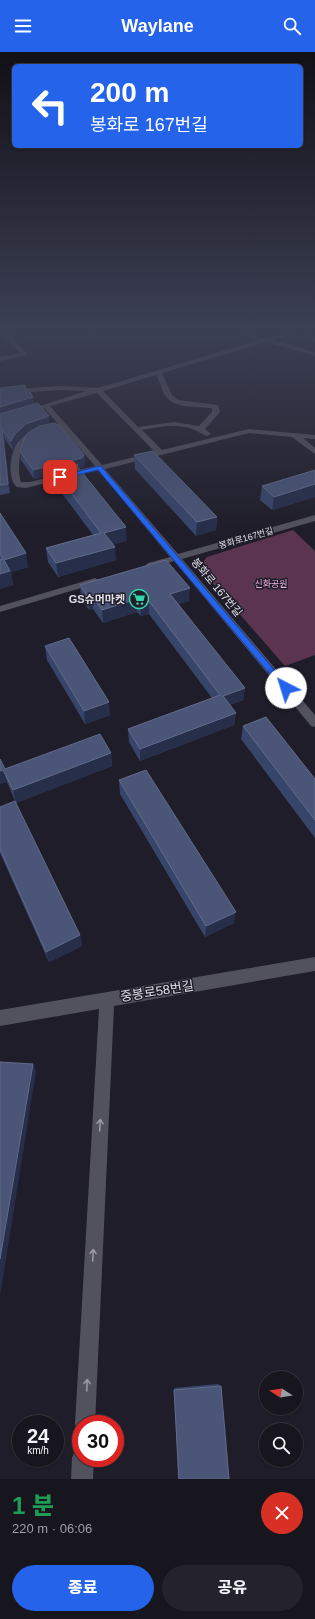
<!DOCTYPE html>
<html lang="ko">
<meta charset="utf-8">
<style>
:root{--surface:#17161f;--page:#24232c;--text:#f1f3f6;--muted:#9e9fa4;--line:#36353d;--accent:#2563eb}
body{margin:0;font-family:Helvetica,"Noto Sans KR",sans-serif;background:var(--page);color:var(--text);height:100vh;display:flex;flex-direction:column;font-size:15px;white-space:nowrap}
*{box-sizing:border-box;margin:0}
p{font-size:13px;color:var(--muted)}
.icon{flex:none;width:22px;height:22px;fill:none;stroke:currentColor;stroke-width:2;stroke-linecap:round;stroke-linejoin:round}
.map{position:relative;height:1427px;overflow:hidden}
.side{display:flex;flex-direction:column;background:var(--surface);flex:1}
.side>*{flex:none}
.banner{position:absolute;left:12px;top:12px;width:291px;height:84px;border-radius:6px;box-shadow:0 1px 3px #0004,0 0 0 1px var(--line);background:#2563eb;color:#fff;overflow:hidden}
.needle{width:26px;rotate:282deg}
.buttons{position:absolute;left:259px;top:1319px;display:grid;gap:8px}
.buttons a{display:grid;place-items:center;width:44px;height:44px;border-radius:50%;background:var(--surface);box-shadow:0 1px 3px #0004,0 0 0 1px var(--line);font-size:20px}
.speed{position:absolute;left:12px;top:1363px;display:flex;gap:8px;font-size:20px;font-weight:700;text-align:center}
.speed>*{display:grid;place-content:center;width:52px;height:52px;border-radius:50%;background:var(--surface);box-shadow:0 1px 3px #0004,0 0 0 1px var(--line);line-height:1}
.speed small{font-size:10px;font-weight:400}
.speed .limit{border:6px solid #d22;background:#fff;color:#111}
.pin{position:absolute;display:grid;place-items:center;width:34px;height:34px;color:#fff;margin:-17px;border-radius:8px;box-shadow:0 2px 6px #0006}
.me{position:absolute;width:44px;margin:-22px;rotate:320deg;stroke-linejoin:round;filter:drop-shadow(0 0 3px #0008)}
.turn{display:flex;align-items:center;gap:14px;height:84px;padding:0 12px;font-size:18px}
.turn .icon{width:52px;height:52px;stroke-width:2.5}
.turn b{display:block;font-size:28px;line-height:34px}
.round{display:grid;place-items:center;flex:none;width:42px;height:42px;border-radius:21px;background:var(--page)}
.head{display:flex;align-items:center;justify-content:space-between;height:68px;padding:0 12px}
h1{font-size:24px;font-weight:800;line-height:30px;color:#1e9e55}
.primary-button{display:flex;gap:8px;margin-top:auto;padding:8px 12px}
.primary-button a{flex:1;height:46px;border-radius:24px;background:var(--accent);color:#fff;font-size:16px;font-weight:800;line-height:46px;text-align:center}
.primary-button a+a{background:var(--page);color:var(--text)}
header{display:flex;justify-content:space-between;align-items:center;height:52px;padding:0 12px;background:var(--accent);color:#fff;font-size:18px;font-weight:800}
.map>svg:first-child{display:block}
</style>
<header><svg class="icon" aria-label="menu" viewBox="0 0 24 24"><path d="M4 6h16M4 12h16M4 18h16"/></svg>Waylane<svg class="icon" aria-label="search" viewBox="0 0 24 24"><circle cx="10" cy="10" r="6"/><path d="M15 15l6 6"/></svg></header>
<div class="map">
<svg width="315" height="1427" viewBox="0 0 315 1427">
<rect width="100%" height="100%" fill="#1f1d29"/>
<path fill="#5b354f" d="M293 478 315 499V603L285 614 208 526 200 517V513L207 505Z"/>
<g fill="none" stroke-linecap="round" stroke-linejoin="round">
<g fill="#52515e" fill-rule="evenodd">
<path d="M1 280H7L27 301V303L0 309V305L20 301Z"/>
<path d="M86 280H93L96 283 91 284Z"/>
<path d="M236 280C247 279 257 287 267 286 277 285 285 280 295 280L294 281 273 288 315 300V304L266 290 162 321 172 343 178 348 218 353 220 360 205 377 211 382 207 384C201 382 196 378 190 376 174 372 157 375 142 378L162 398 249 377 315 383V387L303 386 315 396V402L292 385 249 381 105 417 178 502 315 463V469L182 507 315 663V675L311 674 174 509 151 516 148 515 146 513 148 511 170 505 98 418 26 436 17 435C5 425 11 394 22 385 26 381 33 379 39 378L43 380 42 382C37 383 31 384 27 388 19 395 17 421 21 430H30L95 414 44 356 41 357 37 355 86 339 61 338 0 342V338L61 334 98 336 259 288ZM156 323C160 329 161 337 165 343 174 357 195 354 209 356H212V360L199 374 174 370 138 375 103 339ZM97 341 155 400 102 413 50 354Z"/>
<path d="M300 280H307L315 284V289Z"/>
<path d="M95 526 100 529 98 531 0 560V554Z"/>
<path d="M315 905V919L114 954 95 1372H81V1381L78 1379 75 1372 99 957 0 974V958Z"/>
<path d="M81 1396V1406H94L93 1427H71L72 1406 75 1398Z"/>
</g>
</g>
<g fill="#38456a">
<path d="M0 336 27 342 50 372 84 403 85 412 83 416H79L127 489 113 492 116 508 58 525 48 510 46 496 93 483 55 432 54 422 34 427 21 408 20 399 28 380 17 391 13 399 4 386 10 441 0 443Z"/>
<path d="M134 403 217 465 216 478 196 484 135 417Z"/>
<path d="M315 418V445L272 458 260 448 262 434Z"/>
<path d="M0 461 28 515 11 520 13 533 0 537Z"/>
<path d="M80 533 189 549 178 552 245 636 243 648 230 653 236 661 234 673 140 709 129 690 128 677 212 646 149 562 141 564 137 560 103 571 93 557 89 558 81 546Z"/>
<path d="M45 594 110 663 85 672 47 608Z"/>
<path d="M243 674 315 727V786L241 687Z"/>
<path d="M111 701 112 714 16 751 7 730 0 707 5 717Z"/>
<path d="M119 728 234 871 205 885 120 742Z"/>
<path d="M0 755 80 883 82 894 49 910 0 801Z"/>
<path d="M218 1332 221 1334 229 1427H178L174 1336Z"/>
</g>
<g fill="#262e4a">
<path d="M33 345 34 354 0 364V355Z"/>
<path d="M49 364 50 373 27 381 17 391 13 399 11 389 15 382 26 372Z"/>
<path d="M2 377 4 386 10 441 8 432Z"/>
<path d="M84 403 85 412 83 416 78 417 54 418V422L34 427 33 418Z"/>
<path d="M315 432V445L272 458 274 445Z"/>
<path d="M217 465 216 478 196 484 197 470Z"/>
<path d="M126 475 127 489 105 495 104 481Z"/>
<path d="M115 495 116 508 58 525 56 511Z"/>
<path d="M26 501 28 515 11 520 13 533 0 537V522L4 508Z"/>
<path d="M190 536 189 549 170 555V542Z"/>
<path d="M92 544 93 557 89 558 88 545Z"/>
<path d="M137 547V560L103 571 102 558Z"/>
<path d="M149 549V562L141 564 140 552Z"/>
<path d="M245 636 243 648 221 656 223 644Z"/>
<path d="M109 650 110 663 85 672 84 659Z"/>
<path d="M236 661 234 673 140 709V697Z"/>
<path d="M111 701 112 714 16 751 13 738Z"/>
<path d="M3 718 7 730 0 732V719Z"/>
<path d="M236 860 234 871 205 885 206 874Z"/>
<path d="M80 883 82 894 49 910 46 900Z"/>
<path d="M33 1012 36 1020 0 1244V1207Z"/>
</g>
<g fill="#4a5577" stroke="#616b89">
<path d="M25 333 27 342 30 340 33 345 0 355V336Z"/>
<path d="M38 351 49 364 26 372 15 382 11 389 2 377 8 432 0 433V362Z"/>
<path d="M54 371 59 373 84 403 82 406 33 418 20 399 25 385 29 380 40 374Z"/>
<path d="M153 399 217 465 197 470 134 403Z"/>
<path d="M78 412 77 414 126 475 104 481 115 495 56 511 46 496 101 481 54 418Z"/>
<path d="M315 418V432L274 445 262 434Z"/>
<path d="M0 461 26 501 4 508 10 519 0 522V508L3 507 0 502Z"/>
<path d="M166 508 190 536 170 542 245 636 223 644 236 661 140 697 128 677 220 643 149 549 140 552 137 547 102 558 92 544 88 545 80 533Z"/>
<path d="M69 586 109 650 84 659 45 594Z"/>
<path d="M266 665 315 727V768L243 674Z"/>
<path d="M100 682 111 701 13 738 3 718 0 719V707L5 717Z"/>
<path d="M146 718 236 860 206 874 119 728Z"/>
<path d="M15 749 80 883 46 900 0 797V755Z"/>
<path d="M0 1010 33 1012 0 1207Z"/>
<path d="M221 1334 229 1427H179L174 1338Z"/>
</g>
<defs><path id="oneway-shaft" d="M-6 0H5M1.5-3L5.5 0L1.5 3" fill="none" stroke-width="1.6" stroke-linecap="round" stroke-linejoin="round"/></defs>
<g stroke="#9998a3">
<use href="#oneway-shaft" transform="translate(100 1073) rotate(-87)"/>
<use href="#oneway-shaft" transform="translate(93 1203) rotate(-87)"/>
<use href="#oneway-shaft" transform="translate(87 1333) rotate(-87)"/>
</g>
<linearGradient id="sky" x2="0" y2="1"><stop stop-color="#111017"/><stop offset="0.58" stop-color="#3c4054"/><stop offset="1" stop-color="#3c4054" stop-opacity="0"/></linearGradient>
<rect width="315" height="479" fill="url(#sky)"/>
<path fill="#2563eb" stroke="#184099" d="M99 414H101L288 634 290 636 288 638H283L98 418 60 427 57 425Z"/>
<defs>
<symbol id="supermarket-ring" viewBox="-11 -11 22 22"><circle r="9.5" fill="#1f1d29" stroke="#32d4a9" stroke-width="1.5"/><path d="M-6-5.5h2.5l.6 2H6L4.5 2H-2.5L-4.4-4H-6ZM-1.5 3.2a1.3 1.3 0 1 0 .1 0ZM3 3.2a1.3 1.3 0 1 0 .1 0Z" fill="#32d4a9"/></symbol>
</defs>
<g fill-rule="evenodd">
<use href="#supermarket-ring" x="128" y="536" width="22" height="22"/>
</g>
<g text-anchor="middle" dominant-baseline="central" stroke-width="3" stroke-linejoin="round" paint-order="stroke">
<g font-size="9" fill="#e0dfe8" stroke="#1f1d29">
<text transform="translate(246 486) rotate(-16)">봉화로167번길</text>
</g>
<g font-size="9" fill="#f3addb" stroke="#1f1d29">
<text x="271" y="532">신화공원</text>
</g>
<g font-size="11" fill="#e0dfe8" stroke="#1f1d29">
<text transform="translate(217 535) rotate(50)">봉화로 167번길</text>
</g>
<g font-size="11" font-weight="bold" fill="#e0dfe8" stroke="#1f1d29" text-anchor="end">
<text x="125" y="547">GS슈머마켓</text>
</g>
<g font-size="13" fill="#e0dfe8" stroke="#1f1d29">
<text transform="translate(157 939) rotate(-9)">중봉로58번길</text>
</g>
</g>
</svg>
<div class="buttons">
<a><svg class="needle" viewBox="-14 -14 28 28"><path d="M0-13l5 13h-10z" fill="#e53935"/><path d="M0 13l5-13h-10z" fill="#9e9fa4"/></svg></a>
<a><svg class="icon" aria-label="search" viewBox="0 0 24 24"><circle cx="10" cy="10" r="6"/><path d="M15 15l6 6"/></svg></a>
</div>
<div class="speed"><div>24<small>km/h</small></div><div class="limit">30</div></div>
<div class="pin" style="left:60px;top:425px;background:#d93025"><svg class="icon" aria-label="arrive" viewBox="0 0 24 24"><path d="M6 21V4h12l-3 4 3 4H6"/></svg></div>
<svg class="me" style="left:286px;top:636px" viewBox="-20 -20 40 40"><circle r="19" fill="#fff"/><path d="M0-13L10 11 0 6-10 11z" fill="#2563eb"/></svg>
<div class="banner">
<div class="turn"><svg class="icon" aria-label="left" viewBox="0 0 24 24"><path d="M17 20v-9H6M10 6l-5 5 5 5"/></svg><div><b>200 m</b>봉화로 167번길</div></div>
</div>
</div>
<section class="side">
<div class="head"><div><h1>1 분</h1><p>220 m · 06:06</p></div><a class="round" style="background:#d93025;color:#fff"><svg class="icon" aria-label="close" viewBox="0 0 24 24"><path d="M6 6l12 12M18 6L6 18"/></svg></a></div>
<div class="primary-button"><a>종료</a><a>공유</a></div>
</section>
